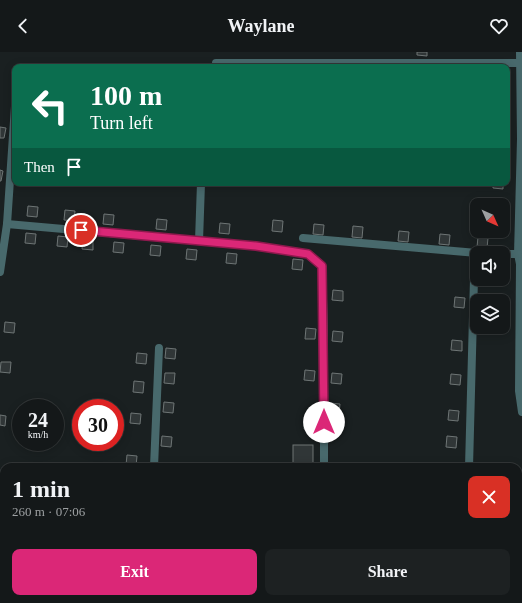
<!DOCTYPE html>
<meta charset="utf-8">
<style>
:root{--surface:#141819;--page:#1d2122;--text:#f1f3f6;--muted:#9da0a2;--line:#333738;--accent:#db2777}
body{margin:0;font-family:Georgia,serif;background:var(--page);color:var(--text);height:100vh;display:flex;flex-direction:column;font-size:15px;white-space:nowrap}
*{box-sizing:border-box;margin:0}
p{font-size:13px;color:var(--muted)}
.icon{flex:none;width:22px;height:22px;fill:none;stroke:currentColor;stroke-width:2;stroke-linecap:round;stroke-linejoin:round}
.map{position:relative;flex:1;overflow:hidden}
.panel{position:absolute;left:0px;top:411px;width:522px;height:140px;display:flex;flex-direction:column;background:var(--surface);border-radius:12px 12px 0 0;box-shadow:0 2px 10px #0003,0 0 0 1px var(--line)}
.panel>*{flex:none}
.hud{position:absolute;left:12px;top:12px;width:498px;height:122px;border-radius:8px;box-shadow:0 2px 10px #0003,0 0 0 1px var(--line);background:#0b6e4f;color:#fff;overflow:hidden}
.needle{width:26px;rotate:135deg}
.tools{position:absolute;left:470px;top:146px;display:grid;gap:8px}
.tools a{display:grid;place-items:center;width:40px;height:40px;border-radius:8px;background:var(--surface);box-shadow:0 2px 10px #0003,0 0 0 1px var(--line);font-size:20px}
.speed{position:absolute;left:12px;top:347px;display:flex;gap:8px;font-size:20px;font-weight:700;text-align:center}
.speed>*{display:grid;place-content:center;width:52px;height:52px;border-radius:50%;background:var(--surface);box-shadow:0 2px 10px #0003,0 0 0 1px var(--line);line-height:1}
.speed small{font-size:10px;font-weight:400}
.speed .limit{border:6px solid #d22;background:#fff;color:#111}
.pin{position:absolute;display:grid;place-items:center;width:34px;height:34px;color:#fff;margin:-17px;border:2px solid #fff;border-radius:50%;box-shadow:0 1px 4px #0007}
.me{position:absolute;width:44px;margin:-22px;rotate:0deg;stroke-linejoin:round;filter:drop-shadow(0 0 3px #0008)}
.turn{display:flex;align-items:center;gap:14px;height:84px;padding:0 12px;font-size:18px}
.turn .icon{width:52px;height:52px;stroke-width:2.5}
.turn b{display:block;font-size:28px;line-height:34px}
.then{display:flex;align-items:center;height:38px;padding:0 12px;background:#0003;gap:8px;font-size:15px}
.round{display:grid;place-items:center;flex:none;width:42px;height:42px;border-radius:8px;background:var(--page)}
.headline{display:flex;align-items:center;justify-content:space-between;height:68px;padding:0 12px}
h1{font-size:24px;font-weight:700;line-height:30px}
.primary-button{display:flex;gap:8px;margin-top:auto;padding:8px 12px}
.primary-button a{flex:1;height:46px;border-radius:8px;background:var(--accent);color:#fff;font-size:16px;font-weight:700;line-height:46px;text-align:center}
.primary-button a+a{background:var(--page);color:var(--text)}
header{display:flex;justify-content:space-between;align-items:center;height:52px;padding:0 12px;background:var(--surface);font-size:18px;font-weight:700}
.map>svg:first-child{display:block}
</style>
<header><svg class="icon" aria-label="back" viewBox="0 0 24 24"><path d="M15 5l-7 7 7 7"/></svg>Waylane<svg class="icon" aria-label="heart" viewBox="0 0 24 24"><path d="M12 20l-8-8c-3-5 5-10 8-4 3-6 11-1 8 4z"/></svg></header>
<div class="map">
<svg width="522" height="551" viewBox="0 0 522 551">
<rect width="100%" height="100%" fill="#1a2021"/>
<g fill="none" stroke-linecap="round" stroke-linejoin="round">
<g stroke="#06727a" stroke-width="11">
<path d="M0 476H4"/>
<path d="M518 482H522"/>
</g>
</g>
<g fill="#303637" stroke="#6e7575">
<path d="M417 0H427V4L417 3Z"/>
<path d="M0 75 6 76 4 86H0Z"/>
<path d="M0 118 3 119 1 129H0Z"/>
<path d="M493 131H503V137L493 136Z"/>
<path d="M28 154 38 155 37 165 27 164Z"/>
<path d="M65 158 75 159 74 169 64 168Z"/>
<path d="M104 162 114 163 113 173 103 172Z"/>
<path d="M157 167 167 168 166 178 156 177Z"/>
<path d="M273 168 283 169 282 180 272 179Z"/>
<path d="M220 171 230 172 229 182 219 181Z"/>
<path d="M314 172 324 173 323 183 313 182Z"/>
<path d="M353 174 363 175 362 186 352 185Z"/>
<path d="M399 179 409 180 408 190 398 189Z"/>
<path d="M26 181 36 182 35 192 25 191Z"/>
<path d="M440 182 450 183 449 193 439 192Z"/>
<path d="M58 184 68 185 67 195 57 194Z"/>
<path d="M478 185 488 186 487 196 477 195Z"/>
<path d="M83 187 93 188V198L82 197Z"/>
<path d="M114 190 124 191 123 201 113 200Z"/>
<path d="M151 193 161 194 160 204 150 203Z"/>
<path d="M187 197 197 198 196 208 186 207Z"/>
<path d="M227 201 237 202 236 212 226 211Z"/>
<path d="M293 207 303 208 302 218 292 217Z"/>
<path d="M333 238 343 239V249L332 248Z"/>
<path d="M455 245 465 246 464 256 454 255Z"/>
<path d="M5 270 15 271 14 281 4 280Z"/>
<path d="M306 276 316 277 315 287H305Z"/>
<path d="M333 279 343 280 342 290 332 289Z"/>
<path d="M452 288 462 289V299L451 298Z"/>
<path d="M166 296 176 297 175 307 165 306Z"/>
<path d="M137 301 147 302 146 312 136 311Z"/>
<path d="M1 310H11L10 321 0 320Z"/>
<path d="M305 318 315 319 314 329 304 328Z"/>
<path d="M165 321H175L174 332 164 331Z"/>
<path d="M332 321 342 322 341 332 331 331Z"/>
<path d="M451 322 461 323 460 333 450 332Z"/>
<path d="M134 329 144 330 143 341 133 340Z"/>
<path d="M164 350 174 351 173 361 163 360Z"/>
<path d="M330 351 340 352 339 363 329 361Z"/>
<path d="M449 358 459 359 458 369 448 368Z"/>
<path d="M131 361 141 362 140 372 130 371Z"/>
<path d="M0 363 6 364 5 374 0 373Z"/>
<path d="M304 367 315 368 313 378 304 377Z"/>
<path d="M162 384 172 385 171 395 161 394Z"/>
<path d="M447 384 457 385 456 396 446 395Z"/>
<rect x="293" y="393" width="20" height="22"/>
<path d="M127 403 137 404 136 414 126 413Z"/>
</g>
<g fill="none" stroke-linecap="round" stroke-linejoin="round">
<g stroke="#48696c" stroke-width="8">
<path d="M520 0 521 87 518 202 520 212 519 339 522 360"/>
<path d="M216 11H521"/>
<path d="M7 172 256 194 308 202 322 214 324 279V415"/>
<path d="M303 186 477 201"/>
<path d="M199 189 201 131"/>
<path d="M503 202H518"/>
<path d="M0 220 7 172 15 54"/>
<path d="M154 415 159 296"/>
<path d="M469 415 474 226"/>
<path d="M0 460H4"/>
<path d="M518 468H522"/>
<path d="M446 551V547"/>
</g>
<g stroke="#6db3bb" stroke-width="10">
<path d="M518 545H522"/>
<path d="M0 546H4"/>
</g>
</g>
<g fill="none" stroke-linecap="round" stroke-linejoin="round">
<defs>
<path id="route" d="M81 178 256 194 308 202 322 214 324 370"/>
</defs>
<use href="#route" stroke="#8e194d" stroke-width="10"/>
<use href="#route" stroke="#db2777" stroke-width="7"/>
</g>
</svg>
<div class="tools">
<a><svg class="needle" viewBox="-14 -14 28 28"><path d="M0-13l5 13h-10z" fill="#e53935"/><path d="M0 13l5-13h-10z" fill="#9da0a2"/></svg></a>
<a><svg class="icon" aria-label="sound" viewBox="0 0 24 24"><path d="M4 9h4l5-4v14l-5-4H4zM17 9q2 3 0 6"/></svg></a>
<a><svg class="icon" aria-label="layers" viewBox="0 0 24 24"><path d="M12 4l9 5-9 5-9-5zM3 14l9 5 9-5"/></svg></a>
</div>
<div class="speed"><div>24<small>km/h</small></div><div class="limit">30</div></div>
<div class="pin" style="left:81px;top:178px;background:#d93025"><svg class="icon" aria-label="arrive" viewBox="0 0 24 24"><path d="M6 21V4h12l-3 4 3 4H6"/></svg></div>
<svg class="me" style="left:324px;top:370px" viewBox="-20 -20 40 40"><circle r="19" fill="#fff"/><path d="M0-13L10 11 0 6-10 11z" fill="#db2777"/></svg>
<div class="hud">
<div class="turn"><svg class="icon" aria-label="left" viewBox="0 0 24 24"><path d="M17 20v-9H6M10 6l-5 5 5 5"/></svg><div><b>100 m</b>Turn left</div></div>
<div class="then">Then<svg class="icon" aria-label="arrive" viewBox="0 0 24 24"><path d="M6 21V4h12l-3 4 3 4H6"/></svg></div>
</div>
<section class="panel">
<div class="headline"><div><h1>1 min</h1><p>260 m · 07:06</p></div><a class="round" style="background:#d93025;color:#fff"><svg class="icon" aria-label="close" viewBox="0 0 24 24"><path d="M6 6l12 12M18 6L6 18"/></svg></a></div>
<div class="primary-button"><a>Exit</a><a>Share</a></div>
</section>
</div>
